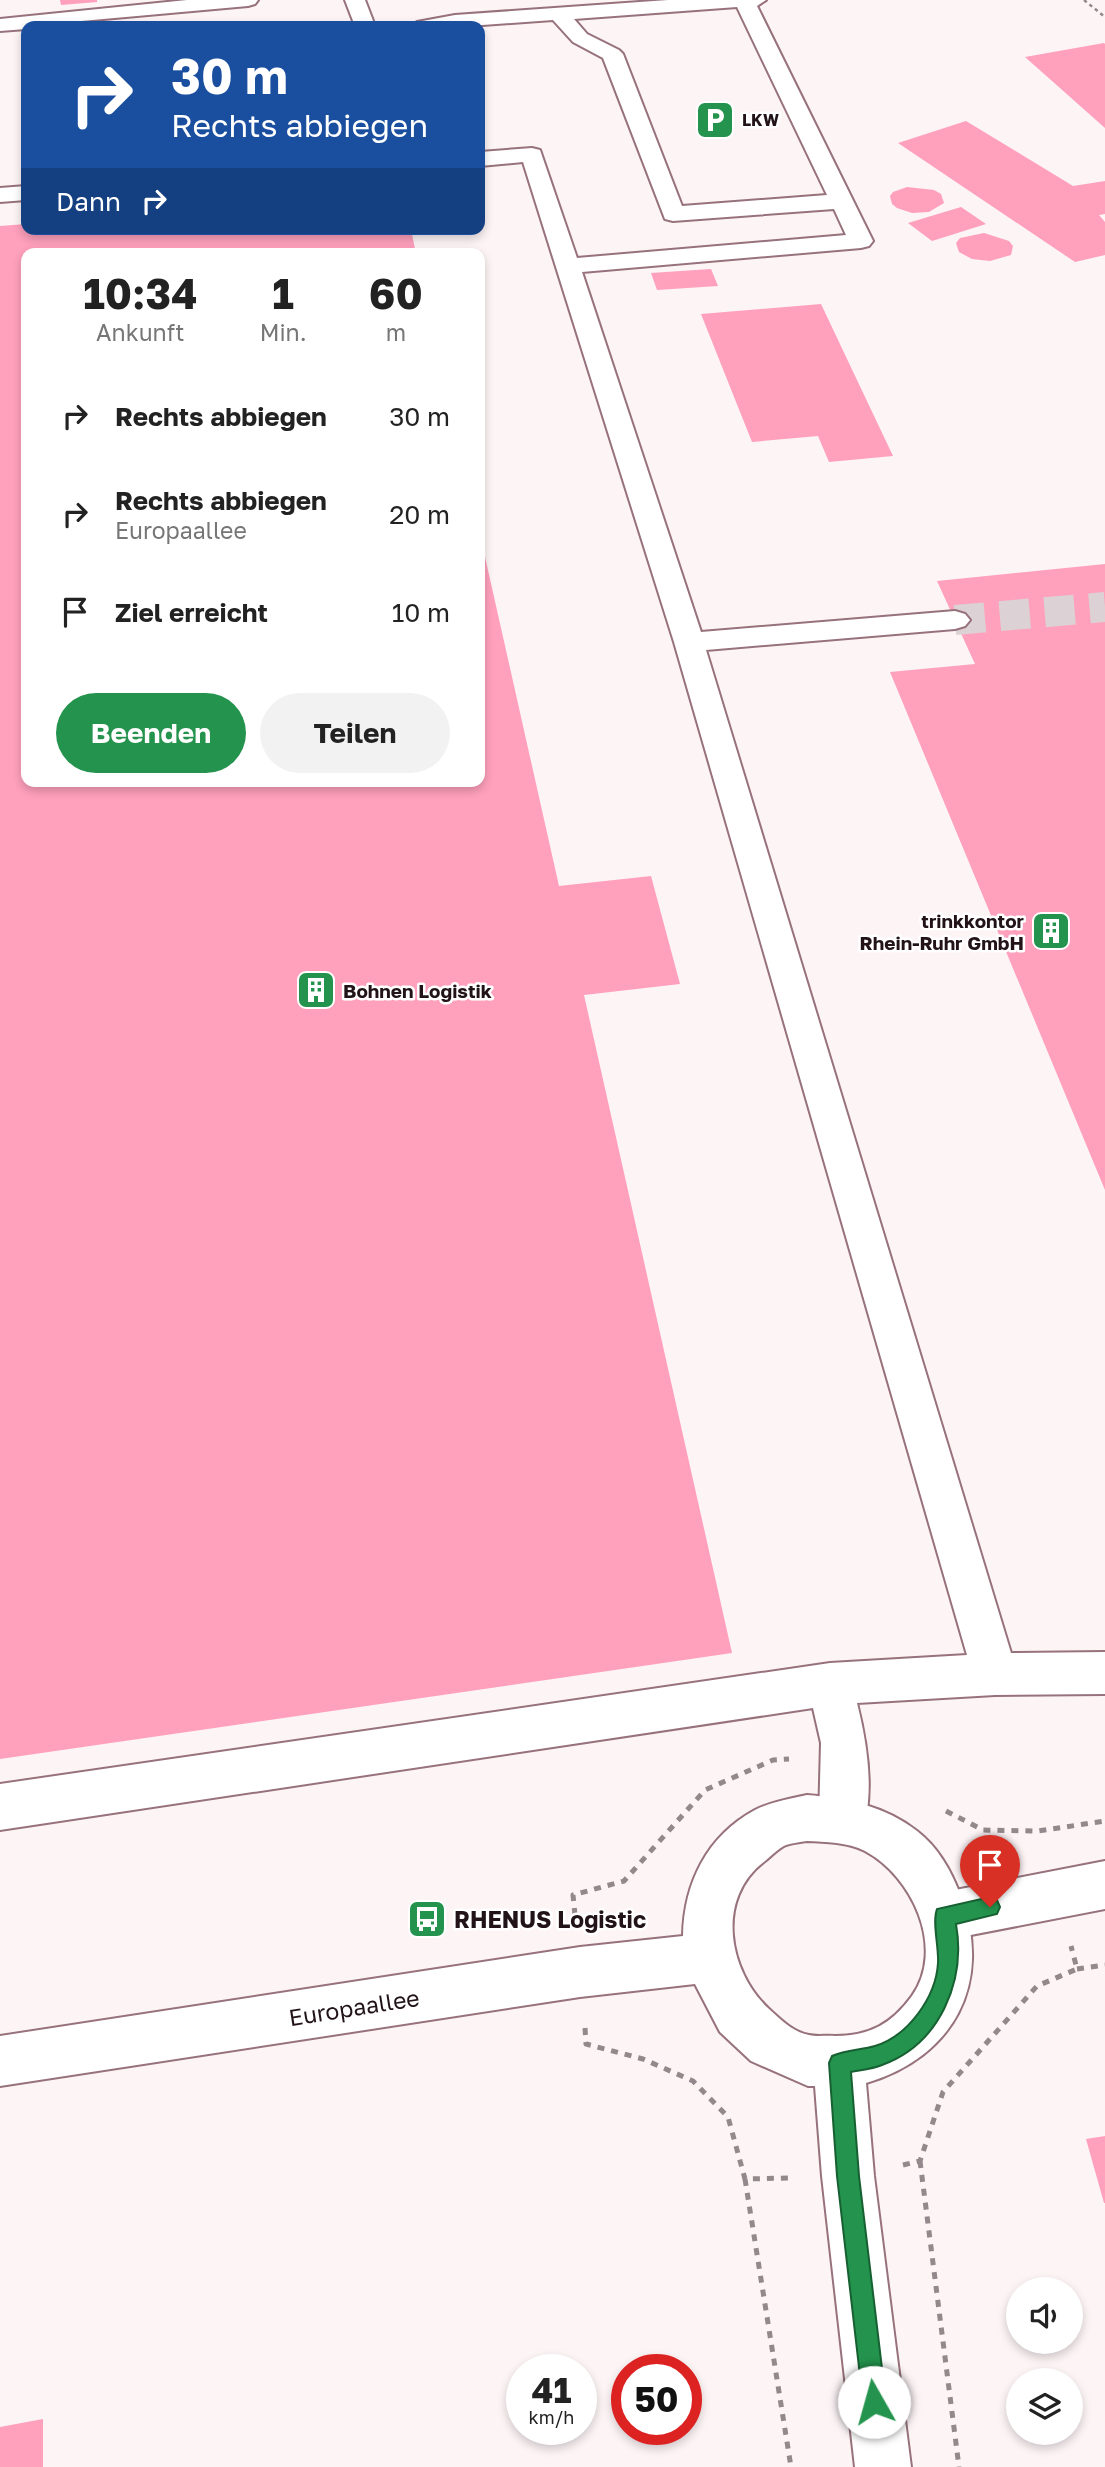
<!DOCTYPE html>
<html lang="de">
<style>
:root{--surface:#fff;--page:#f2f2f2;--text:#222;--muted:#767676;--accent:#23934d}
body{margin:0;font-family:"Golos Text",sans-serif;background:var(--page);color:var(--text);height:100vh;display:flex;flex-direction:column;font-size:26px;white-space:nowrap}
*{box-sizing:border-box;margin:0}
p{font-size:23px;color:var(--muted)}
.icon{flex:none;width:38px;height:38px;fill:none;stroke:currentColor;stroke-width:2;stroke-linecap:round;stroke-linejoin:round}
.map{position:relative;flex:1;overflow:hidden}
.details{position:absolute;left:21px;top:248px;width:464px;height:539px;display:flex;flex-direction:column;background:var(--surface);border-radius:14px;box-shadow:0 4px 10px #0003}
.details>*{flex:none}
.top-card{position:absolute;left:21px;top:21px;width:464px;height:214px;border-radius:14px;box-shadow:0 4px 10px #0003;background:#1a4fa0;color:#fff;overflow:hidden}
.fabs{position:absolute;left:1006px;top:2277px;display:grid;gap:14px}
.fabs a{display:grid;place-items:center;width:77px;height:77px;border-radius:50%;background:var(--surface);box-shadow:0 4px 10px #0003;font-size:35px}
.speed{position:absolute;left:506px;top:2354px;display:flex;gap:14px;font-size:35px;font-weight:700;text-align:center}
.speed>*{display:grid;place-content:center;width:91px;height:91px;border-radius:50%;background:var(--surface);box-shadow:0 4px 10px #0003;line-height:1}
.speed small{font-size:18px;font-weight:400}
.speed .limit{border:10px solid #d22;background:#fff;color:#111}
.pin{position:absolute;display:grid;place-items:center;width:60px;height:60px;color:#fff;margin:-72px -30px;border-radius:50% 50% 50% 0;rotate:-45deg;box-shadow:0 0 7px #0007}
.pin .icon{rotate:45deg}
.me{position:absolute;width:77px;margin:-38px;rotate:353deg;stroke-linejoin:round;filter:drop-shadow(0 0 5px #0008)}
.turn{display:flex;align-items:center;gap:24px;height:147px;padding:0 35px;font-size:32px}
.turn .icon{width:91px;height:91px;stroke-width:2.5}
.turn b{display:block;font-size:49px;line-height:60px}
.then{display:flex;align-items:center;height:66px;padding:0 35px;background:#0003;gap:14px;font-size:26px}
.eta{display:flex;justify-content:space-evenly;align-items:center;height:119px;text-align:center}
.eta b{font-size:42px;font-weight:700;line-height:49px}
.primary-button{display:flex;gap:14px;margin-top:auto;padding:14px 35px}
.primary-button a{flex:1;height:80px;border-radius:42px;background:var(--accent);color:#fff;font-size:28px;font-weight:700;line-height:80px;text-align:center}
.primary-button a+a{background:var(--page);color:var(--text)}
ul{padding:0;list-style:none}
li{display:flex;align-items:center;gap:21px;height:98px;padding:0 35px}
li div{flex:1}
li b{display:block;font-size:26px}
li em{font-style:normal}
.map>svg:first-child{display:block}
</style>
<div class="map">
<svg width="1105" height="2467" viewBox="0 0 1105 2467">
<rect width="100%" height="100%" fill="#fdf4f6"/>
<g fill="#ffa0bc">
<path d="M60 0H97V2L61 5Z"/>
<path d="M1104 43 1105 44V128L1025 57Z"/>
<path d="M966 121 1073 186 1105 181V214L1099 215 1105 222V255L1075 262 898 143Z"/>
<path d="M907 187 934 190 941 194 944 203 929 212 912 213 897 208 892 204 890 196 893 192Z"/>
<path d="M961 207 986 224 932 241 908 223Z"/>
<path d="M26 224V229H411L416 254H26V782H480L481 539 559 886 651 876 680 984 584 995 732 1653 0 1759V226Z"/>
<path d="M984 233 1009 241 1013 246 1011 255 990 261 972 259 959 252 956 243 960 238Z"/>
<path d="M711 269 718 286 657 290 651 273Z"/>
<path d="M821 304 893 456 829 462 818 436 752 442 701 314Z"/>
<path d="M1105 564V1190L890 672 975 664 937 581Z"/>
<path d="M1105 2136V2203H1104L1086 2139Z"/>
<path d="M43 2419V2467H0V2427Z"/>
</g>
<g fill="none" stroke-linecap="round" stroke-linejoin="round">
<path stroke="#dcd2d5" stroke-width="30" stroke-dasharray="30 15" stroke-linecap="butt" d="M955 620 1105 607"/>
<defs>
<g id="minor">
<path d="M187 0H258L255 4 248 6 26 26V29L0 31V19Z"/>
<path d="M345 0H365L375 26H355Z"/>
<path d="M668 0H766L757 6 873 241 869 246 861 248 582 272 701 632 955 611 965 614 970 620 965 626 955 629 706 650 1011 1653 1105 1652V1694L995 1695 857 1703C867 1743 876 1798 860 1836L843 1843 826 1836 819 1820 821 1743 813 1708 0 1830V1784L830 1663 967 1655 674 642 523 162 480 166V152L532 148 540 150 577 258 846 235 834 209 673 221 665 219 603 58 573 42 553 20 469 26H414L417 22 455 15ZM737 7 827 195 682 206 623 54 619 50 587 34 574 19Z"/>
<path d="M26 186V200L0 202V188Z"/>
<path d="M1105 1861V1909L945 1940 928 1933 921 1916 928 1899 945 1892Z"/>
</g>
<path id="major" d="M807 1795C846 1798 885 1806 917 1831 938 1847 952 1872 961 1897 993 1983 954 2057 866 2083L874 2176 911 2467H855L822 2176 815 2086H808L751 2061 720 2032 695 1984 580 1997 0 2086V2036L580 1947 683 1936C684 1883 707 1836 755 1810 771 1802 789 1799 807 1795ZM807 1841C825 1842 848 1842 865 1851 912 1876 946 1948 912 1996 892 2024 869 2036 835 2036 827 2035 817 2037 809 2035 793 2032 781 2020 769 2009 728 1971 715 1898 765 1861 771 1856 779 1848 786 1845 792 1843 800 1842 807 1841Z"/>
</defs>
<use href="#minor" stroke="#97727c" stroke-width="4"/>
<use href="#major" stroke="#97727c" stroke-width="4"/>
<path stroke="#93888b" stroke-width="2.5" stroke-dasharray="3.5 3.5" stroke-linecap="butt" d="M1084 0 1105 17"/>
<g stroke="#93888b" stroke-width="5" stroke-dasharray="7 7" stroke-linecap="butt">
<path d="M946 1811 983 1830 1038 1831 1105 1821"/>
<path d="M575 1915 573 1895 624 1881 705 1790 773 1760 789 1759"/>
<path d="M1077 1969 1105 1965"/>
<path d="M585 2028 586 2044 643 2059 693 2081 728 2117 745 2179 790 2178"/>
<path d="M920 2161 959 2467"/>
<path d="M903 2165 920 2161 943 2092 1037 1986 1077 1969 1071 1946"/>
<path d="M745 2179 791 2467"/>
</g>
<use href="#minor" fill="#fff" fill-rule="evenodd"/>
<use href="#major" fill="#fff" fill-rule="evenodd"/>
</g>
<path fill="#23934d" stroke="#176032" stroke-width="2" d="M990 1897 997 1900 1000 1907 997 1914 956 1924C966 1981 940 2044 882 2065 872 2069 861 2070 851 2072L859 2176 886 2402 883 2410 874 2414 866 2410 863 2402 837 2176 829 2063 832 2056C846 2050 861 2050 875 2046 908 2036 936 1997 938 1963 939 1947 932 1922 937 1909Z"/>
<defs>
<symbol id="parking-square" viewBox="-11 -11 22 22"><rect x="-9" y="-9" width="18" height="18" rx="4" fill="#23934d" stroke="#fff"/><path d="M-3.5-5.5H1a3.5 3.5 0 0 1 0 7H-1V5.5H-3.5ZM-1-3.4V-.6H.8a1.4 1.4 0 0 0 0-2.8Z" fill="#fff"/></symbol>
<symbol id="building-square" viewBox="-11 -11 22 22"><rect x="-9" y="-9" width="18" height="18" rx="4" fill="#23934d" stroke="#fff"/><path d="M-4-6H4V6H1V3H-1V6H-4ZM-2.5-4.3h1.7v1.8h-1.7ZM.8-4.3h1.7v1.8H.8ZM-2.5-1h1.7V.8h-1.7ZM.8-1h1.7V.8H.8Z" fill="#fff"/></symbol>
<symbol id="bus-square" viewBox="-11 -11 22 22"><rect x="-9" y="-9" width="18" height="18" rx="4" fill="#23934d" stroke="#fff"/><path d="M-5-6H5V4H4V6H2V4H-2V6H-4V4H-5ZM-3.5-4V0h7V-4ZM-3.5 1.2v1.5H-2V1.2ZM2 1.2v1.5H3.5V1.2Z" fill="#fff"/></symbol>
</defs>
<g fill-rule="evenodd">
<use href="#parking-square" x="693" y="98" width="44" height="44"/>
<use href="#building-square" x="1029" y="909" width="44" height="44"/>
<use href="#building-square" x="294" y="968" width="44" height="44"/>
<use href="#bus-square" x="405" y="1897" width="44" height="44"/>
</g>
<g text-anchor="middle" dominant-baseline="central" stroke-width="5" stroke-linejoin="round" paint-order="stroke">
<g font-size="16" font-weight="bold" fill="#211317" stroke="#fff" text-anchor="start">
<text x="742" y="120">LKW</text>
</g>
<g font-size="19" font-weight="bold" fill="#211317" stroke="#fff" text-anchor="end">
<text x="1024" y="920">trinkkontor<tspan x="1024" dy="22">Rhein-Ruhr GmbH</tspan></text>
<text x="343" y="990" text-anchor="start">Bohnen Logistik</text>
</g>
<g font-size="23" font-weight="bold" fill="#211317" stroke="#fff" text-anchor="start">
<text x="454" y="1919">RHENUS Logistic</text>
</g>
<g font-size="23" fill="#211317" stroke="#fff">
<text transform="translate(354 2007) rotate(-9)">Europaallee</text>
</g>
</g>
</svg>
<div class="fabs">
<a><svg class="icon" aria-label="sound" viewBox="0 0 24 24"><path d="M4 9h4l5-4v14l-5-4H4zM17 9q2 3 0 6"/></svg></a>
<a><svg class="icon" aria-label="layers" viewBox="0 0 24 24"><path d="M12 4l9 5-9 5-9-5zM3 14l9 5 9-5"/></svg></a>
</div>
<div class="speed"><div>41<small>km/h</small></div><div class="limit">50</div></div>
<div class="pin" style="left:990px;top:1907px;background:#d93025"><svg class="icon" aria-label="arrive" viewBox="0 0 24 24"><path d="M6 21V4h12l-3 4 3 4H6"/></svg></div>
<svg class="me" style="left:874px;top:2402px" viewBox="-20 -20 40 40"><circle r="19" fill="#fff"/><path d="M0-13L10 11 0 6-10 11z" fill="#23934d"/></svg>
<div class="top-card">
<div class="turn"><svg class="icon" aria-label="right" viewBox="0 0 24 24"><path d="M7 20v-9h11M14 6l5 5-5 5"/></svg><div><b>30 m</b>Rechts abbiegen</div></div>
<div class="then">Dann<svg class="icon" aria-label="right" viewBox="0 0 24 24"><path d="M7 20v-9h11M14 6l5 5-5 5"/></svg></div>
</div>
<section class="details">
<div class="eta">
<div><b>10:34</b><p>Ankunft</p></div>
<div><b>1</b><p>Min.</p></div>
<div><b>60</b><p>m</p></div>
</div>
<ul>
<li><svg class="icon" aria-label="right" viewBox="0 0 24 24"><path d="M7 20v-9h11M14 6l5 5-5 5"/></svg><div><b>Rechts abbiegen</b></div><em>30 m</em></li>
<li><svg class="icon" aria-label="right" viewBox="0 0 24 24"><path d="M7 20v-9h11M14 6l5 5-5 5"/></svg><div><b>Rechts abbiegen</b><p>Europaallee</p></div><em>20 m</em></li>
<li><svg class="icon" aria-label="arrive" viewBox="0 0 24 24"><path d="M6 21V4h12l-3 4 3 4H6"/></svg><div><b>Ziel erreicht</b></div><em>10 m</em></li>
</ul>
<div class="primary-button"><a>Beenden</a><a>Teilen</a></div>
</section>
</div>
